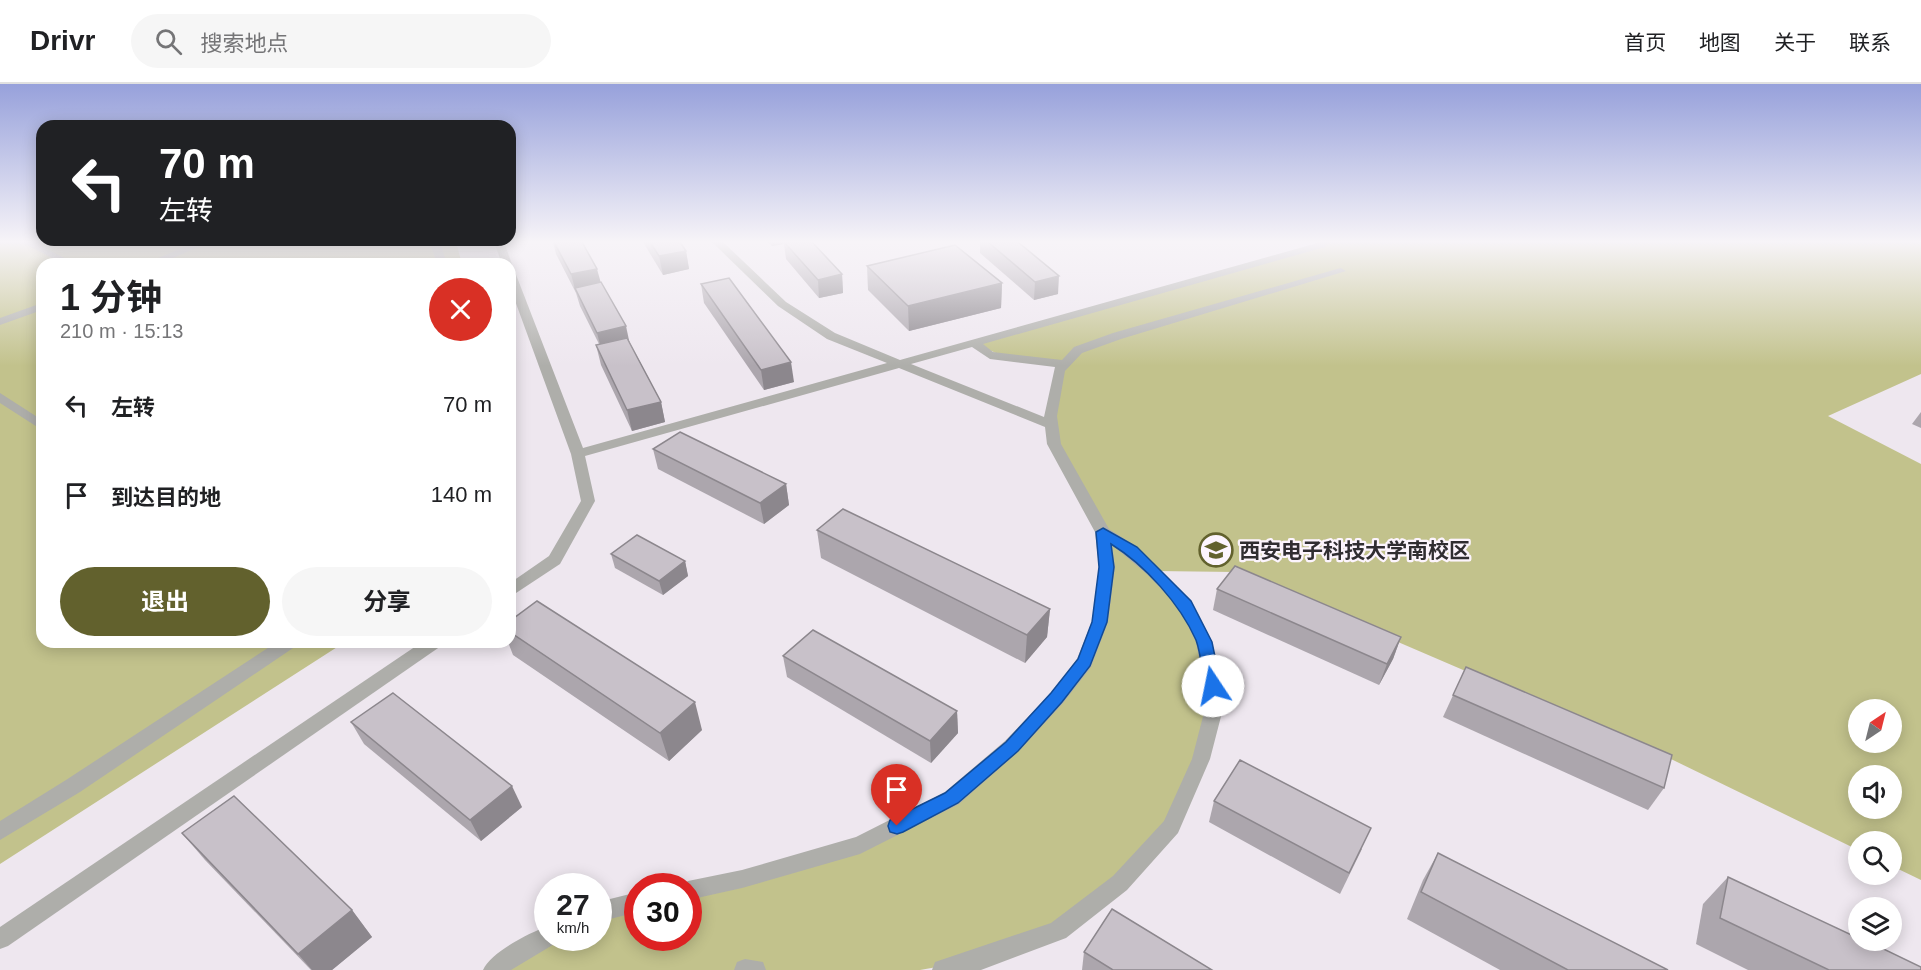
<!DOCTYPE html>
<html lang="zh">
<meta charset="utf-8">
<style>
:root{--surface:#fff;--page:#f6f6f6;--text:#202124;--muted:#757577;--line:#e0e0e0;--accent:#62612d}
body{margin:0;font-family:Helvetica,"Noto Sans SC",sans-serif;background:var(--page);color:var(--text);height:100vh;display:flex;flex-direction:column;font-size:22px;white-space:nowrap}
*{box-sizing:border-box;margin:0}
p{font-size:20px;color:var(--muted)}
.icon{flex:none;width:33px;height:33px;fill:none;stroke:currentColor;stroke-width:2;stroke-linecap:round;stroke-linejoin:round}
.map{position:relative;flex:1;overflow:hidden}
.side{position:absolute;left:36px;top:174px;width:480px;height:390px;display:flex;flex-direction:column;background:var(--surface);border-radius:18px;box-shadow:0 3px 15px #0003}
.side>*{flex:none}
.top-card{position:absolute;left:36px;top:36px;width:480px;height:126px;border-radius:18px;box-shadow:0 3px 15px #0003;background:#202124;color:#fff;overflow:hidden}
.needle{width:39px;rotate:35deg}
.fabs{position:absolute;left:1848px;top:615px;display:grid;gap:12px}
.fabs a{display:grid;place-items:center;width:54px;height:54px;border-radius:50%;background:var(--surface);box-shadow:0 3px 15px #0003;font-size:30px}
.speed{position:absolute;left:534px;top:789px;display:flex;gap:12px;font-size:30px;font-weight:700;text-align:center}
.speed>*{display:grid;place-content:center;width:78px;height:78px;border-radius:50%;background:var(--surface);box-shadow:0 3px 15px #0003;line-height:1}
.speed small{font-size:15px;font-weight:400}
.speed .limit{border:9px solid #d22;background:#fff;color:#111}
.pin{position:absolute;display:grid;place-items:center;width:51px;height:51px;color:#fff;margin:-62px -26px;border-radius:50% 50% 50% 0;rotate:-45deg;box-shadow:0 0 6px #0007}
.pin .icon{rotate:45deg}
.me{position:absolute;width:66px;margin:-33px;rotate:349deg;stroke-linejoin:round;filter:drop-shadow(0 0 4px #0008)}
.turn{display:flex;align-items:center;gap:21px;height:126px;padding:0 24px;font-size:27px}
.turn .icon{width:78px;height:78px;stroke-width:2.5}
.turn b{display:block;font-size:42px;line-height:51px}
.round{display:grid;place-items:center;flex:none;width:63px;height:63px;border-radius:32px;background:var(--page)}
.headline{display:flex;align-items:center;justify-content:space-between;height:102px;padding:0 24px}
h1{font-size:36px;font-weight:700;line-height:45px}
.action{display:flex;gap:12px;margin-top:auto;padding:12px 24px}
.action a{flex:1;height:69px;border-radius:36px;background:var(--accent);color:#fff;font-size:24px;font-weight:700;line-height:69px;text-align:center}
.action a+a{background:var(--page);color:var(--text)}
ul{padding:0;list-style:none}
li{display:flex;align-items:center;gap:18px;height:90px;padding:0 24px}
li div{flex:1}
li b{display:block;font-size:22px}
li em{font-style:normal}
header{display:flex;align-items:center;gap:36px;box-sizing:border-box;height:84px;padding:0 30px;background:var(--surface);border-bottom:2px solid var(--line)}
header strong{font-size:28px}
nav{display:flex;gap:33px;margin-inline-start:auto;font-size:21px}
.search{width:420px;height:54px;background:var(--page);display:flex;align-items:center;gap:15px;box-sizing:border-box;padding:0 21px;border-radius:33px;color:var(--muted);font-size:22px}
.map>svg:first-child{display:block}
</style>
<header>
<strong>Drivr</strong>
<div class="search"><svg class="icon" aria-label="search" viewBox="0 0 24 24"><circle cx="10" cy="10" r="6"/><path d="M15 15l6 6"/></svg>搜索地点</div>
<nav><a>首页</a><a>地图</a><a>关于</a><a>联系</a></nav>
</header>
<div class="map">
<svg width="1921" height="886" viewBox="0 0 1921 886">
<rect width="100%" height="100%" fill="#eee7ef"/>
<g fill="#c2c28c" fill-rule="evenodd">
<path d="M0 158H456L462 180H42V558H345L0 780Z"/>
<path d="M1320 158H1921V290L1828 332 1921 380V796L1892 782V758H1858V766L1673 676 1235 488 1155 487 1188 527 1216 617 1171 743 1058 847 982 875 920 886H494L548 854H598L599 829 637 820 638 854H688L689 808 860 761 952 714 1060 610 1100 538 1103 448 1054 360 1050 332 1064 281 1006 274 975 259 1321 160ZM1858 626H1892V658H1858ZM1858 692H1892V724H1858Z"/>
</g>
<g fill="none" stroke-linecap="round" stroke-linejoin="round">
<g fill="#aeaeaa" fill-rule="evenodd">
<path d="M22 158H34L76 180H63Z"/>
<path d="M196 158H210L159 180H144Z"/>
<path d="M430 158H440L447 180H437Z"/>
<path d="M494 158H504L512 180 511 182 510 180H502Z"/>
<path d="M712 158H723L786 218 835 249 900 276 1321 158 1326 161 1325 163 983 260 993 268 1062 276 1074 263 1113 249 1337 185 1341 184 1346 187 1121 255 1082 269 1065 287 1057 332 1061 360 1109 445 1137 463 1191 517 1212 558 1225 617 1210 675 1178 749 1127 806 1066 854 981 886H932L935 878 1051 839 1113 792 1164 737 1192 675 1207 617 1196 558 1179 524 1148 491 1112 461 1115 483 1108 538 1091 583 1063 619 1019 667 959 720 860 770 742 804 688 816V802H680L688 797 742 786 856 753 945 708 1005 657 1051 609 1077 575 1092 538 1099 483 1095 448 1047 360 1045 343 899 284 585 372 595 417 560 480 510 513V499L549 472 581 417 571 370 510 203V185L515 188 583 364 887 279 827 255 778 222ZM972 263 990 275 1055 283 1044 333 911 280Z"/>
<path d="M42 219V226L0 241V234Z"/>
<path d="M0 309 42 336V346L0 319Z"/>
<path d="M277 558H298L296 562 80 708 0 756V737L66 696Z"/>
<path d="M422 558H443L441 562 8 862 0 865V843Z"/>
<path d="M638 808V828L598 838V818Z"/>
<path d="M548 842V854H558L556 859 511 886H483C491 868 529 849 548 842Z"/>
<path d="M745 875 763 878 766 886H734L737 878Z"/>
</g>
</g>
<g fill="#aca6ad">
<path d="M553 158H554L600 198 629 257 661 318 665 338 632 347 601 281 596 261 599 260 580 222 576 209 556 170Z"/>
<path d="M643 158H680L686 167 689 185 663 191Z"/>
<path d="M768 158H812L842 190 843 209 819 214 786 175 784 160 772 162Z"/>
<path d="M980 158H1018L1058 210 1034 216 980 169Z"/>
<path d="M867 182 1002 199 1001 224 909 247 868 206Z"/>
<path d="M701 200 794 298 764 306 704 219Z"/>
<path d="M1921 328V344L1912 340Z"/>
<path d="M653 365 786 400 789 421 764 440 658 385Z"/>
<path d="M817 446 1050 525 1047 553 1025 579 821 474Z"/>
<path d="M611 470 685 477 688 492 663 511 615 484Z"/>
<path d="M1217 505 1401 553 1393 575 1379 601 1213 526Z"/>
<path d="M510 537 702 646 669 677 513 571 508 558H510Z"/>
<path d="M783 572 957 627 958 649 931 679 787 593Z"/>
<path d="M1466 583 1664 704 1648 726 1443 633Z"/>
<path d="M351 638 522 723 481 757 364 660Z"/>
<path d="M1214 717 1362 765 1340 810 1209 738Z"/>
<path d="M182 749 352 826 372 853 332 886H311L205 776Z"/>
<path d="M1438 769 1668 886H1500L1407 835 1423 796Z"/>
<path d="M1728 793 1921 886H1748L1696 860 1703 820Z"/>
<path d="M1084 868 1212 886H1082Z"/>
</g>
<g fill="#8c878d">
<path d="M771 158H783L784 160 772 162Z"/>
<path d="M686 167 689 185 663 191 659 172Z"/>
<path d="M597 185 602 203 575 204 576 209 571 190Z"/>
<path d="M842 190 843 209 819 214 818 196Z"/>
<path d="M1059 192 1058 210 1034 216 1035 198Z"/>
<path d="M1002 199 1001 224 909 247 908 222Z"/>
<path d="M626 242 630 261 602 268 597 249Z"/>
<path d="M791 278 794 298 764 306 761 286Z"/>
<path d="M661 318 665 338 632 347 627 326Z"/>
<path d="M786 400 789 421 764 440 760 419Z"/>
<path d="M685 477 688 492 663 511 659 497Z"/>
<path d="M1050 525 1047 553 1025 579 1027 551Z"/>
<path d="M1401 553 1393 575 1379 601 1387 580Z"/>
<path d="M695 618 702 646 669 677 660 649Z"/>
<path d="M957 627 958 649 931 679 930 657Z"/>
<path d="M512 702 522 723 481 757 470 736Z"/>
<path d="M352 826 372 853 332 886H312L298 870Z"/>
</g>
<g fill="#c8c1c9" stroke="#8c878d" stroke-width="1.5">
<path d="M554 158H582L597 185 571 190Z"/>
<path d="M650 158H680L686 167 659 172Z"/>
<path d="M784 158H812L842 190 818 196Z"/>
<path d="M988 158H1018L1059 192 1035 198Z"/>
<path d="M955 161 1002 199 908 222 867 182Z"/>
<path d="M729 194 791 278 761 286 701 200Z"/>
<path d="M601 198 626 242 597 249 575 204Z"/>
<path d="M627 254 661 318 627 326 596 261Z"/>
<path d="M680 348 786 400 760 419 653 365Z"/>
<path d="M843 425 1050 525 1027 551 817 446Z"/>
<path d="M637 451 685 477 659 497 611 470Z"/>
<path d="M1235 482 1401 553 1387 580 1217 505Z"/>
<path d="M537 517 695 618 660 649 510 548V537Z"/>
<path d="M813 546 957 627 930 657 783 572Z"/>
<path d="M1466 583 1672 671 1664 704 1453 611Z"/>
<path d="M393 609 512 702 470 736 351 638Z"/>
<path d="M1240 676 1371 744 1349 789 1214 717Z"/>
<path d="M234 712 352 826 298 870 182 749Z"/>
<path d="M1438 769 1668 886H1568L1421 808Z"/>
<path d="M1728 793 1858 854V856H1865L1921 883V886H1829L1720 834Z"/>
<path d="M1112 825 1212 886H1113L1084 868Z"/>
</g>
<linearGradient id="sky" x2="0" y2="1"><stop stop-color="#97a1db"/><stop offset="0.56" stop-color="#f7f4f8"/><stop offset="1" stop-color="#f7f4f8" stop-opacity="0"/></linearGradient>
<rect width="1921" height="282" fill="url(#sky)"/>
<path fill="#1a73e8" stroke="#114b97" stroke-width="1.5" d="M1103 444 1137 463 1191 517 1212 558 1221 602 1219 606 1213 608 1207 606 1205 602C1202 587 1201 570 1196 556 1180 520 1145 481 1111 460L1114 483 1107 538 1090 582 1062 618 1018 667 958 719 903 748 897 750 890 748 888 742 890 736 945 709 1006 658 1051 609 1078 575 1092 538 1099 483 1096 448Z"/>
<defs>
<symbol id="university-ring" viewBox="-11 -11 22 22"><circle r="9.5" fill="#fcf4fd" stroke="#62612d" stroke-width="1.5"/><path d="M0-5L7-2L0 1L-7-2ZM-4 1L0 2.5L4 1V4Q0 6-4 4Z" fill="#62612d"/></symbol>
</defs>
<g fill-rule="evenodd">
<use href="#university-ring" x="1197" y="447" width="38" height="38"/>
</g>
<g text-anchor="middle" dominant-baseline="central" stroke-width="4.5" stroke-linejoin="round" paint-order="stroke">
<g font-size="21" font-weight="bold" fill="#302d31" stroke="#fcf4fd" text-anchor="start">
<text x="1239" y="466">西安电子科技大学南校区</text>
</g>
</g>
</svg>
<div class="fabs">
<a><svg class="needle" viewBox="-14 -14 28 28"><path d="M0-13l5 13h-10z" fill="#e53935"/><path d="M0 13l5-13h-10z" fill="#757577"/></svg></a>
<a><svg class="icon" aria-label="sound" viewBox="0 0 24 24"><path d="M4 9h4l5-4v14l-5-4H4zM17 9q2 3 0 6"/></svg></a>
<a><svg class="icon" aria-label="search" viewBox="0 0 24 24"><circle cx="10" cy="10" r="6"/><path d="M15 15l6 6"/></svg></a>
<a><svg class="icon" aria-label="layers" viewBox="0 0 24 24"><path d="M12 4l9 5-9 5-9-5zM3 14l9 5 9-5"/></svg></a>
</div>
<div class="speed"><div>27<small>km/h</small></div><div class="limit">30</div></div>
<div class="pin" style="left:897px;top:742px;background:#d93025"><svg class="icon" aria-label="arrive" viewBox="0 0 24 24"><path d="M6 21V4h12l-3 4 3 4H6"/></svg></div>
<svg class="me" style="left:1213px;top:602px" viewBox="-20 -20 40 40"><circle r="19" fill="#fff"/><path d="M0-13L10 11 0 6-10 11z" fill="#1a73e8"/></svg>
<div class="top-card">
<div class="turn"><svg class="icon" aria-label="left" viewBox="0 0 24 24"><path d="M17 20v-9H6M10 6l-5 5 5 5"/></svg><div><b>70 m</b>左转</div></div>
</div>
<section class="side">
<div class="headline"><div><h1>1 分钟</h1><p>210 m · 15:13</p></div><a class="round" style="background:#d93025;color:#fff"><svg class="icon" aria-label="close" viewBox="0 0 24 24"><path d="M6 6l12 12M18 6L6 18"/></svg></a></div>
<ul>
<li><svg class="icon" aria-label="left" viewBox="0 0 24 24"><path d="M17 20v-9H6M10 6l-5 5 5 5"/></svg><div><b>左转</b></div><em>70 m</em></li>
<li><svg class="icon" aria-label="arrive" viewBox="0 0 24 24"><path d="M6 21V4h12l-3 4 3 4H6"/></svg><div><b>到达目的地</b></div><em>140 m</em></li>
</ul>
<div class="action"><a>退出</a><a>分享</a></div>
</section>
</div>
